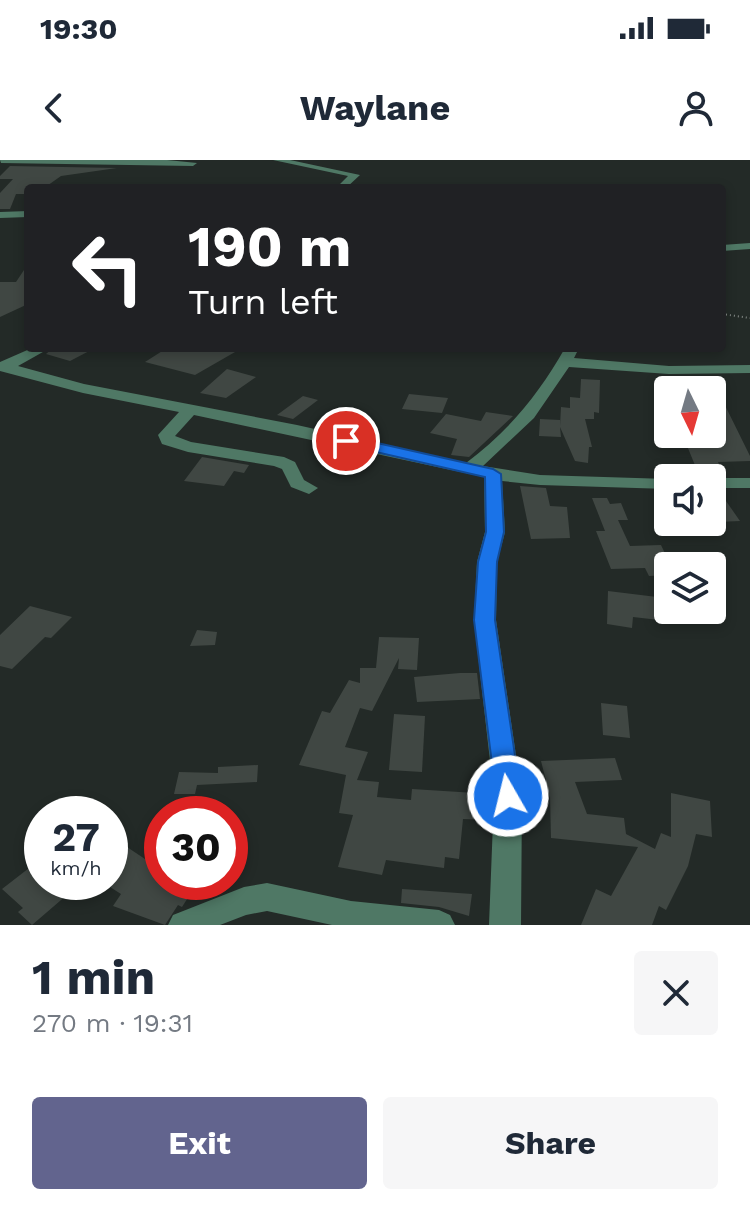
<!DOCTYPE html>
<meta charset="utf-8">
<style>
:root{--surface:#fff;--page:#f6f6f7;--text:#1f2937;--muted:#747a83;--accent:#62648e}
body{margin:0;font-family:"Work Sans",sans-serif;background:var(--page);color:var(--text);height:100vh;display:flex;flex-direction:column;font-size:30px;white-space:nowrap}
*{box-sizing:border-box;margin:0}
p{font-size:26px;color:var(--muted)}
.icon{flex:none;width:44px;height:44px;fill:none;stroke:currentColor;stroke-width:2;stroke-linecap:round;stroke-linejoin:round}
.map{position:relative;height:765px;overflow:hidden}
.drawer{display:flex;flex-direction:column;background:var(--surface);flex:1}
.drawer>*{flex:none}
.hud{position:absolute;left:24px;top:24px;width:702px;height:168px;border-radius:8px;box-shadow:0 4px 12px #0003;background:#202124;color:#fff;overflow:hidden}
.needle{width:52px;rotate:175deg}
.controls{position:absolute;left:654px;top:216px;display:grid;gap:16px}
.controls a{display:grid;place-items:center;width:72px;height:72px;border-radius:8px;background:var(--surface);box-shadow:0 4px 12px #0003;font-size:40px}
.speed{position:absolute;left:24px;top:636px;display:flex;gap:16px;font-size:40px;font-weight:700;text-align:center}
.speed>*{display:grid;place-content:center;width:104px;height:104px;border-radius:50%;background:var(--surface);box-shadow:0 4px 12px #0003;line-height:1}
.speed small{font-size:20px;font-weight:400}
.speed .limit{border:12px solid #d22;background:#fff;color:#111}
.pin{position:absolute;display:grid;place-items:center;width:68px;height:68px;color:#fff;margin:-34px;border:4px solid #fff;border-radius:50%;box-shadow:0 2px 8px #0007}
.me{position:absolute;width:88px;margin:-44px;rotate:352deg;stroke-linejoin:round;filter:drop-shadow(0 0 6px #0008)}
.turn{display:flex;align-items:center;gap:28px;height:168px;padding:0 32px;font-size:36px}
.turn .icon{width:104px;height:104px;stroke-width:2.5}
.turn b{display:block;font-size:56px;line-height:68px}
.round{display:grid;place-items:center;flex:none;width:84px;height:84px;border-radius:8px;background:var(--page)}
.summary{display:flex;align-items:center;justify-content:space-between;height:136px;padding:0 32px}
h1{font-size:48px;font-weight:700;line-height:60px}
.action{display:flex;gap:16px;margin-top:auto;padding:16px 32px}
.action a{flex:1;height:92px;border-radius:8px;background:var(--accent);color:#fff;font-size:32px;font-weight:700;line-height:92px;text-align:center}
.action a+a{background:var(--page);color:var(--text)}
.status{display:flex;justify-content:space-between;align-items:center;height:56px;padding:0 40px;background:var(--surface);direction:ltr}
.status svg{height:22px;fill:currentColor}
header{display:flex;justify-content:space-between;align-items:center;height:104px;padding:0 32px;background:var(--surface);font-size:36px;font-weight:700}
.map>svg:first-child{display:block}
</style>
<div class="status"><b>19:30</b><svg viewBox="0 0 49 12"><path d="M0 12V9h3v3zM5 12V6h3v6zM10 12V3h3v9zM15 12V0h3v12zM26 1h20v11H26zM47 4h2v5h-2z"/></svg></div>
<header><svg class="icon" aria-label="back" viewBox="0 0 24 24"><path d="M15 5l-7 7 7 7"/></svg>Waylane<svg class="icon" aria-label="person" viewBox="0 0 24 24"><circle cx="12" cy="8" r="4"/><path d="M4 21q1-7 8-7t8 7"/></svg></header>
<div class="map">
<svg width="750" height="765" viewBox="0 0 750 765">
<rect width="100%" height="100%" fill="#232a27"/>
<g fill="#404743">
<path d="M10 6 117 8 61 16 44 28H28V34H16L10 49H0V33L13 19H0V16Z"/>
<path d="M28 104V144L0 157V122H16Z"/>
<path d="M53 188H95L70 201 46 194Z"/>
<path d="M167 188H242L195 215 145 202Z"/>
<path d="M227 209 256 217 226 238 200 233Z"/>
<path d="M581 219 600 220 599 253 594 252V259H585L592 287H589L588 303 575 301 560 267 561 277 539 276 540 259 560 260V266L561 247 570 248V237L580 238Z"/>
<path d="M712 219 750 296V301L718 302 724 315H699L683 276 712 277Z"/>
<path d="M409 234 448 238 442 253 402 249Z"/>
<path d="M303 236 318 240 293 259 277 255Z"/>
<path d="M486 252 513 256 469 297 451 295 457 279 430 273 446 254 481 261Z"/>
<path d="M202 297 249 305 244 313 234 311 224 326 184 321Z"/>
<path d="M520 326 546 328 550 346 567 347 570 378 531 379Z"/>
<path d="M712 331H719L740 361 718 362 712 353Z"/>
<path d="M592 338H607L610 344 621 343 628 360H618L630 386 661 385 671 406H663L668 415 649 416 645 408 611 409 596 371H605Z"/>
<path d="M608 431 657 437 659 460 633 457 632 468 607 464Z"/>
<path d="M30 446 72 457 51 478 45 477 12 509 0 506V475Z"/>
<path d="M197 470 217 472 215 485 190 486Z"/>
<path d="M379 477 419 478 417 510 398 509 399 498 372 551 360 548 345 587 368 592 357 620 379 622 377 637 411 640 412 629 491 634 490 660 463 659 459 699 445 697 444 708 386 700 382 715 338 707 353 655 339 653 346 615 299 605 322 551 330 553 349 520 360 523V508H376Z"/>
<path d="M460 513H477L480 539 417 542 414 517Z"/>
<path d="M601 543 627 546 630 578 603 575Z"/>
<path d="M394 554 425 556 422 612 389 610Z"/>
<path d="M615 598 622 620 575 622 587 654 624 658 626 674 655 689 661 673 671 677V633L710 641 712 677 696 674 688 706 666 750 659 746 652 765H581L596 729 611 736 638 687 551 678 550 636 541 601Z"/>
<path d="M258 605 257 622 197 625 195 634H174L179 612 218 613V607Z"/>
<path d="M124 685 145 699 152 689 162 692V722H198L182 747 178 745 165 765 113 746 121 734 110 727V699Z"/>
<path d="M42 698V722H82L32 765 18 752 23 748 2 729Z"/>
<path d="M402 729 472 734 469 756 439 747 401 743Z"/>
</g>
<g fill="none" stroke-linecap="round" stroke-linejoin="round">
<path stroke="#838986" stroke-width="2" stroke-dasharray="1 3" stroke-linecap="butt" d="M722 154 750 158"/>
<g fill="#4f7865" fill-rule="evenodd">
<path d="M0 0H167L197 3 193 6 1 3Z"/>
<path d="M273 0H290L360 15 346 28H336L348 16Z"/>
<path d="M28 51V57L0 58V52Z"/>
<path d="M750 83V89L722 91V85Z"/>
<path d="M32 188H50L18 206 84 224 297 265 466 303C508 272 539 234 565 188H579L574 198 669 206 750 205V213L669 214 569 207 534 258 483 306 540 315 668 319V329L540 325 502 321 505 372 497 402 496 460 522 636 521 765H489L494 636 474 460 477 402 485 372 484 317 194 255 175 276 191 282 284 297 295 302 304 320 318 328 309 334 291 327 282 309 274 306 188 292 162 284 158 275 179 252 83 233 0 211V202Z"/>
<path d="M710 318H750V328H712Z"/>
<path d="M267 723 351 741 439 750 450 755 455 765H332L267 751 246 755 220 765H168L173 755 244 727Z"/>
</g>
</g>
<path fill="#1a73e8" stroke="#114b97" stroke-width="2" d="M346 276 493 309 501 314 504 372 497 402 495 460 521 636 517 643 508 646 499 643 496 636 474 460 478 402 486 372 485 317 341 284 338 281Z"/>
</svg>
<div class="controls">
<a><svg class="needle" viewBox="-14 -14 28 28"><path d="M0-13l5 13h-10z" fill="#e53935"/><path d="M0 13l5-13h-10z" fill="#747a83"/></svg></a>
<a><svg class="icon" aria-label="sound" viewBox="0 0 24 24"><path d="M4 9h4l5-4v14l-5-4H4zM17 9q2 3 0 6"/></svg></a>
<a><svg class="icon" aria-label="layers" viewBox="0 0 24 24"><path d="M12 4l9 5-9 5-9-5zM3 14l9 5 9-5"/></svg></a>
</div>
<div class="speed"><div>27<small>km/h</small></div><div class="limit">30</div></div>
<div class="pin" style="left:346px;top:281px;background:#d93025"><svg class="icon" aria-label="arrive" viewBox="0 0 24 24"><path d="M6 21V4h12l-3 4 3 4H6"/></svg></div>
<svg class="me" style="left:508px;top:636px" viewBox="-20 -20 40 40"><circle r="17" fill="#1a73e8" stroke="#fff" stroke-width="3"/><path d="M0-11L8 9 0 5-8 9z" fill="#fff"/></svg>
<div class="hud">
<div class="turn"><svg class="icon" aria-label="left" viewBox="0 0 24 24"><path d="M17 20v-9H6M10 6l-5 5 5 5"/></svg><div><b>190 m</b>Turn left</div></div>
</div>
</div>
<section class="drawer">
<div class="summary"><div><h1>1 min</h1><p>270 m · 19:31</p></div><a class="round"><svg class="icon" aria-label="close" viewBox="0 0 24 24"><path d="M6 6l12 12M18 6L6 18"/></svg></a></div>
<div class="action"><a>Exit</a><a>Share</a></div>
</section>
